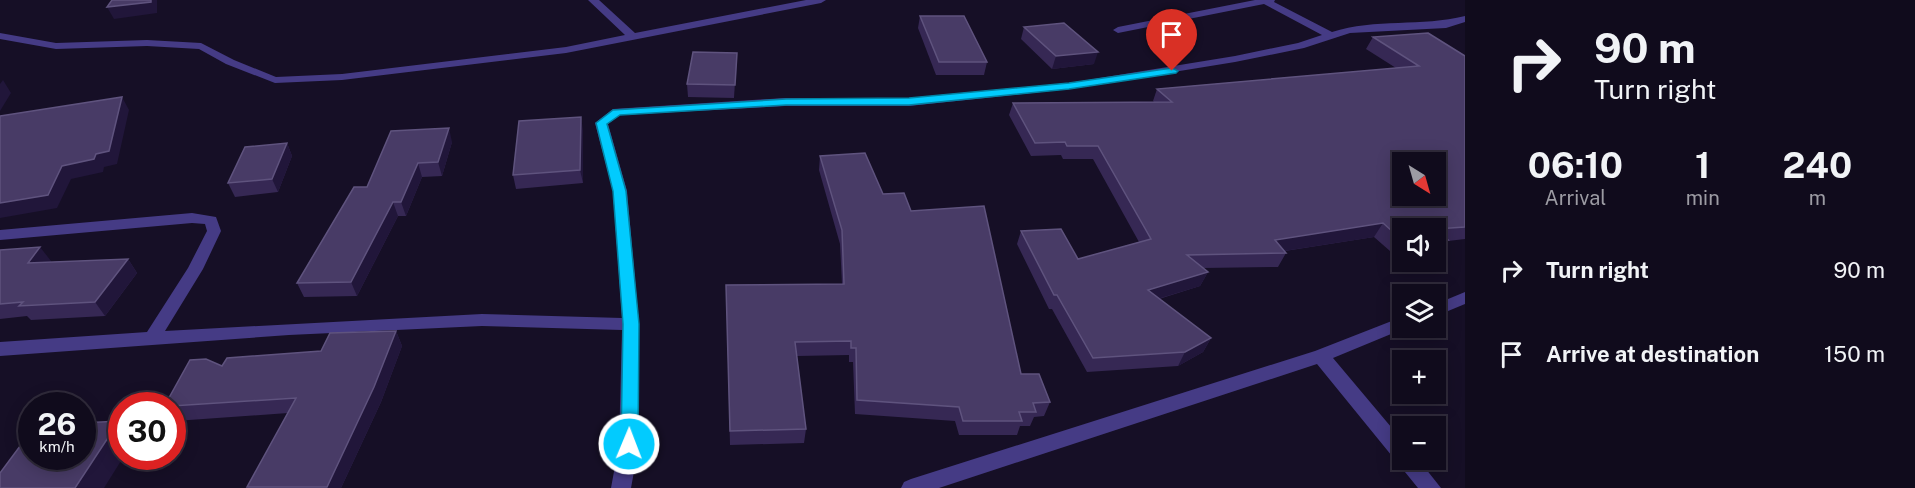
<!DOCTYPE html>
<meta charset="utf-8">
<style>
:root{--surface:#100b1c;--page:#191425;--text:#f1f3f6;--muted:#9c9ba3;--line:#302b3b}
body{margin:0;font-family:"Public Sans",sans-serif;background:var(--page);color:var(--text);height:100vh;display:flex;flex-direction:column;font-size:22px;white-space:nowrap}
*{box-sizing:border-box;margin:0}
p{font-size:20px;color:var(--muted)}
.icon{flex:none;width:33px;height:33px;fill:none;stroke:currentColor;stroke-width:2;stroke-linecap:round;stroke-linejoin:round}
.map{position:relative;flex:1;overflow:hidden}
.sheet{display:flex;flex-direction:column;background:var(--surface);width:450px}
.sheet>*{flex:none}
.hud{background:#100b1c;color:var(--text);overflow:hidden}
.needle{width:39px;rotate:143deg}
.fabs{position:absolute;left:1392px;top:152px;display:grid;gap:12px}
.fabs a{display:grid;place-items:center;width:54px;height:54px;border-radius:0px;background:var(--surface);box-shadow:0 3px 15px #0003,0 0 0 2px var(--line);font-size:30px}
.speed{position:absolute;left:18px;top:392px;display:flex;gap:12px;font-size:30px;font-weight:700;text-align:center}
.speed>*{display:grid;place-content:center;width:78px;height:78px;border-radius:50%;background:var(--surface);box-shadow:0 3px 15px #0003,0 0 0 2px var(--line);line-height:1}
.speed small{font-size:15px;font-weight:400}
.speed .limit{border:9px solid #d22;background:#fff;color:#111}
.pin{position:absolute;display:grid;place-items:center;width:51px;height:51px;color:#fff;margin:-62px -26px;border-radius:50% 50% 50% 0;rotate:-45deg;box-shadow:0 0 6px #0007}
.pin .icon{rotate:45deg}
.me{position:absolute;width:66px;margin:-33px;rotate:1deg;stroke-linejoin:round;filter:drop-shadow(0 0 4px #0008)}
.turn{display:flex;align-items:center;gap:21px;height:126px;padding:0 30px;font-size:27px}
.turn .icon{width:78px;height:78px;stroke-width:2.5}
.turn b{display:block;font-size:42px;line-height:51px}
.eta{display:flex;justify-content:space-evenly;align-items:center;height:102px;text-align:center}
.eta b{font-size:36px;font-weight:700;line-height:42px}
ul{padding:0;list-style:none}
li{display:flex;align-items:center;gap:18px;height:84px;padding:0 30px}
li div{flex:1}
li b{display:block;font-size:22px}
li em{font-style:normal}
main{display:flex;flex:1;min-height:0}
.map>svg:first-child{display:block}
</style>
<main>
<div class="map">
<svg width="1465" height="488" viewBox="0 0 1465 488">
<rect width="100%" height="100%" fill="#160f26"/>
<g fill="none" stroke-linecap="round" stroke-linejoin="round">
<g fill="#453b85" fill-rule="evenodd">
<path d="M588 0H599L635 33 806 0H826L821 3 566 53 342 80 275 83 226 64 199 49 147 46 56 49 0 39V33L56 43 147 40 201 43 234 60 276 77 342 74 566 47 625 35Z"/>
<path d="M1255 0H1275L1274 2 1332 32C1375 18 1422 27 1465 16V22L1446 28 1350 33 1304 48 1235 62 1069 89 909 106H785L620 115 608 124 627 191 639 324V444L631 488H611L619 444 622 330 482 326 289 335 0 356V342L147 332 188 268 207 231 205 224 192 223 0 240V230L192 213 216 217 221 231 203 269 165 331 482 314 622 318 613 191 595 123 613 109 785 98H909L1069 83 1235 56 1298 43 1322 35 1264 4 1118 33 1113 30 1118 27Z"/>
<path d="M1465 292V304L1436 316V304Z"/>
<path d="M1402 317V327H1408L1333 358 1402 440V459H1418L1441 488H1418L1317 364 939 488H901L904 482 911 479 1315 351Z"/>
</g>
</g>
<g fill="#362854">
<path d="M920 16 987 62 984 75H936L918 28Z"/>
<path d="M1024 27 1094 64 1052 69 1021 39Z"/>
<path d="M1373 37 1465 56V239L1448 241 1437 254H1436V228H1402V257L1398 258 1374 237 1285 251 1286 253 1278 267 1203 268 1208 272 1200 286 1159 299 1211 338 1203 352 1178 366 1087 372 1052 309H1049L1017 244 1021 231 1078 259 1139 242 1093 159H1063L1061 155 1031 156 1009 115 1013 103 1154 102 1153 101 1157 89 1396 68 1366 49Z"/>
<path d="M737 53 734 98 688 97 687 84Z"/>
<path d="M583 130V183L516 189 513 175Z"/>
<path d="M452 142 442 176 422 177 406 216H398L357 296 304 297 297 283 367 187Z"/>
<path d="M287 143 292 156 278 192 235 197 228 183Z"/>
<path d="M820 156 911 211 1021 374 1050 402 1044 416 1034 417 1030 426H1020L1017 435H959L955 421 855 414 853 362H849V355L797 356 806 429 804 443 730 445 726 285 842 284 840 244 819 170Z"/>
<path d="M0 250 51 261 50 262 128 259 137 273 105 316 31 320 27 316 0 319Z"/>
<path d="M396 331 402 346 381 402 341 488H248L247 487 288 413 175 421 172 418V405L222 366 321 351Z"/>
</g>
<g fill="#21163a">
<path d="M151 0H157V13L114 19 107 7Z"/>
<path d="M1098 52 1094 64 1052 69 1056 56Z"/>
<path d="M737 53V65L734 98 735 85Z"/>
<path d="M3 80 11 93 0 111V84Z"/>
<path d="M122 97 129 110 117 164 104 167 103 172 71 179 57 208 0 218V203L62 166 96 154Z"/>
<path d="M581 117 583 130V183L580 170Z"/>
<path d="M449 128 452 142 442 176 438 162Z"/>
<path d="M287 143 292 156 278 192 272 179Z"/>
<path d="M418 163 422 177 406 216 401 202Z"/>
<path d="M393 202 398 216 357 296 351 282Z"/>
<path d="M1383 223 1374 237 1271 253 1275 240Z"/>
<path d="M40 247 51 261 39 277 28 263Z"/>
<path d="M128 259 137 273 105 316 95 302Z"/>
<path d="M1208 272 1200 286 1141 304 1148 290Z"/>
<path d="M396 331 402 346 381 402 341 488H327Z"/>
<path d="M1211 338 1203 352 1178 366 1185 352Z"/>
<path d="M119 421 122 425V456H124L104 488H75Z"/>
</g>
<g fill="#483b66" stroke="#5f537e" stroke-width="1.5" fill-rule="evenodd">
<path d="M112 0H151V2L107 7Z"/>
<path d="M920 16H964L987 62H939Z"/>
<path d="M1064 23 1098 52 1056 56 1024 27Z"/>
<path d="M1428 33 1465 56V227L1436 229 1402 228V240L1383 223 1275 240 1286 253 1187 255 1208 272 1148 290 1211 338 1185 352 1093 358 1057 295H1054L1021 231 1061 229 1078 259 1151 239 1098 146H1067L1065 142 1035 143 1013 103 1172 102 1157 89 1419 66 1373 37ZM1402 162H1436V195H1402Z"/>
<path d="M693 52 737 53 735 85 687 84Z"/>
<path d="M122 97 109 151 96 154 94 159 62 166 48 195 0 203V116Z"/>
<path d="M581 117 580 170 513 175 519 121Z"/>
<path d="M449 128 438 162 418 163 401 202H393L351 282 297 283 354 187H367L391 131Z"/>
<path d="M287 143 272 179 228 183 245 147Z"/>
<path d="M865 153 883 194 904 193 911 211 984 206 1021 374H1039L1050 402 1033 403 1036 412H1019L1022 421H963L959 407 857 400 856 348H851V341L795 342 806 429 730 431 726 285 844 284 842 230 820 156Z"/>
<path d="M1436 230 1448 240 1436 241Z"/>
<path d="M40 247 28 263 128 259 95 302 19 306 23 302 0 304V250Z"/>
<path d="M396 331 374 387 327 487H247L296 398 172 406V405H165L190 360 206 359 222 366 227 358 321 351 330 333Z"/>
<path d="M119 421 75 488H0V473L32 430V456H82V423Z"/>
</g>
<path fill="#02cbfe" stroke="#0184a5" stroke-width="1.5" d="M1172 68 1178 71 1176 73 1069 89 909 105H786L620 115 607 124 626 191 639 324 638 444 636 449 629 451 623 449 621 444 623 324 613 191 596 123 613 110 786 99 909 98 1069 83Z"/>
</svg>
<div class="fabs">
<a><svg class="needle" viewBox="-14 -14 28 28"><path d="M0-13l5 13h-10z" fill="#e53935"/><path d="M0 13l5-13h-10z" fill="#9c9ba3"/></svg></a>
<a><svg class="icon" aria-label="sound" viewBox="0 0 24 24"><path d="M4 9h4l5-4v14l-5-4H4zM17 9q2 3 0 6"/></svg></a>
<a><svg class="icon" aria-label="layers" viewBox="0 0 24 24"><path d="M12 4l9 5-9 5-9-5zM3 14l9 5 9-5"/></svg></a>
<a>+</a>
<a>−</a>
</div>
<div class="speed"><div>26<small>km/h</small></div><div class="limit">30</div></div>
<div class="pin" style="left:1172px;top:71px;background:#d93025"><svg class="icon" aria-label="arrive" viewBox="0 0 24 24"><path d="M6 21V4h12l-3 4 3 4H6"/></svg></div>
<svg class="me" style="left:629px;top:444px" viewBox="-20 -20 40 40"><circle r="17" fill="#02cbfe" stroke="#fff" stroke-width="3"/><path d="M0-11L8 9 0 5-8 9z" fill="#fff"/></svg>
</div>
<section class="sheet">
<div class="hud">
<div class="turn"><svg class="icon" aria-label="right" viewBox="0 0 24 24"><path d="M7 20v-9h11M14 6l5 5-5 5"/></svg><div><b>90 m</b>Turn right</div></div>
</div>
<div class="eta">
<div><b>06:10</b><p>Arrival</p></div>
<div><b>1</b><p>min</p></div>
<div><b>240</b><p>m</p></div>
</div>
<ul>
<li><svg class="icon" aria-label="right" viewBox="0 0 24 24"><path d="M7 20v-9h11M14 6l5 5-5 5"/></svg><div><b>Turn right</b></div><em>90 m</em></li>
<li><svg class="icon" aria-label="arrive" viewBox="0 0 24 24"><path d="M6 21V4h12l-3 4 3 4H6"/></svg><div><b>Arrive at destination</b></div><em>150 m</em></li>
</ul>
</section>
</main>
